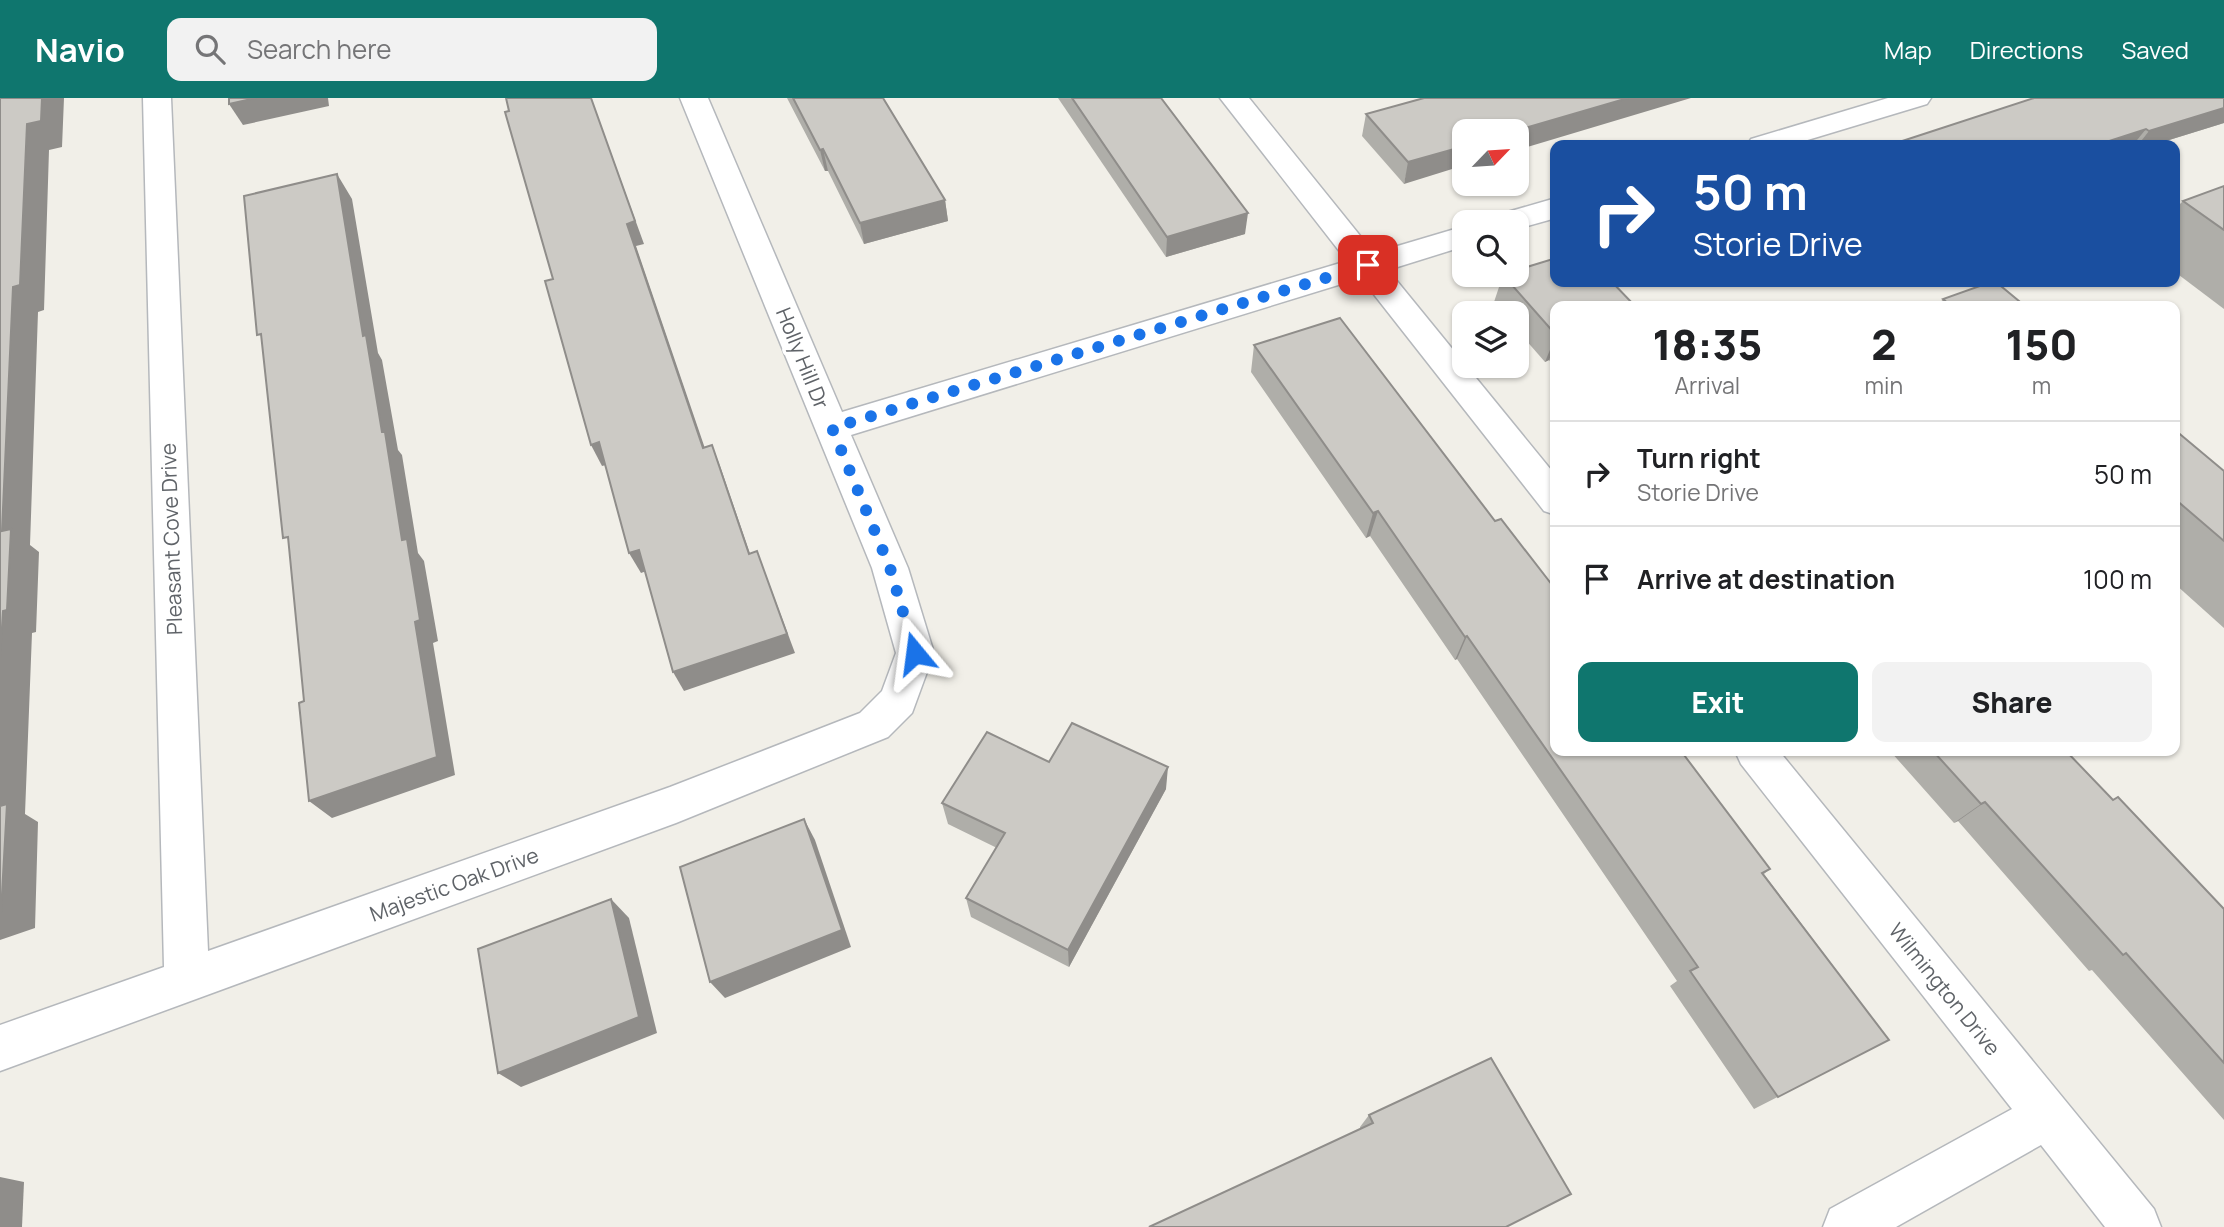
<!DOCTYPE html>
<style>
:root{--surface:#fff;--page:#f2f2f2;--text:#202124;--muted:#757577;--line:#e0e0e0;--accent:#0f766e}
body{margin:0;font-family:Manrope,sans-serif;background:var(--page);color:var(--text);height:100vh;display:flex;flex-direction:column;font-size:26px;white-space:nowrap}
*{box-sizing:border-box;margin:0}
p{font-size:23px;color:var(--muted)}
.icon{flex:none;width:38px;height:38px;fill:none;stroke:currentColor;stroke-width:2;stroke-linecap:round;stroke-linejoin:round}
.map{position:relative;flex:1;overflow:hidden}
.side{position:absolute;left:1550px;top:203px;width:630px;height:455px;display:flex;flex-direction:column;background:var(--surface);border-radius:14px;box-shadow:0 2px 5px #0004}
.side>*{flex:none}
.banner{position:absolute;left:1550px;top:42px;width:630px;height:147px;border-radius:14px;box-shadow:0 2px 5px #0004;background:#1a4fa0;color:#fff;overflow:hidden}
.needle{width:46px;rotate:65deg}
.buttons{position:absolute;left:1452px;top:21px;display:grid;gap:14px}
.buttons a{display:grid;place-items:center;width:77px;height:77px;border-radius:14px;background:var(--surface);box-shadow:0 2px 5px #0004;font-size:35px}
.pin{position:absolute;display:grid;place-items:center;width:60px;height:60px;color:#fff;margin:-30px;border-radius:14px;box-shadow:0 4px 10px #0006}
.me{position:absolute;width:77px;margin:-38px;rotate:344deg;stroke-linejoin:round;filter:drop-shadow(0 0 5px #0008)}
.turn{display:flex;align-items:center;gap:24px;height:147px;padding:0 28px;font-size:32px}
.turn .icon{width:91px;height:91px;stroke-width:2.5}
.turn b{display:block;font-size:49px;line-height:60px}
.eta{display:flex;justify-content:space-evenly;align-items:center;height:119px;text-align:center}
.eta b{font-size:42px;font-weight:800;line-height:49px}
.primary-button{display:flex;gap:14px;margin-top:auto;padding:14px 28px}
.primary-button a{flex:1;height:80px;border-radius:14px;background:var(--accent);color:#fff;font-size:28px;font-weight:800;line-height:80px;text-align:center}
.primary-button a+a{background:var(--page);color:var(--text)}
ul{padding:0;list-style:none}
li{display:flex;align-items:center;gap:21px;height:105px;padding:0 28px;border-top:2px solid var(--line)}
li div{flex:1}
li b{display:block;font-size:26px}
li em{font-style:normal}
header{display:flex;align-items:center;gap:42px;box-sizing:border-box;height:98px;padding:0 35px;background:var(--accent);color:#fff}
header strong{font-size:33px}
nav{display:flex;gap:38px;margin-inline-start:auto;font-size:24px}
.search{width:490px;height:63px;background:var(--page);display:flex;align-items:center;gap:18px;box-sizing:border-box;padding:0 24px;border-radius:14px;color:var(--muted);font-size:26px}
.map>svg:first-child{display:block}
</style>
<header>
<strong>Navio</strong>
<div class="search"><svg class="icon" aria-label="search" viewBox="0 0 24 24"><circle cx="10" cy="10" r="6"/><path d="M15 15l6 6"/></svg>Search here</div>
<nav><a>Map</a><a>Directions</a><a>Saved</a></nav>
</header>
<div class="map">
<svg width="2224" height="1129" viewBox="0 0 2224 1129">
<rect width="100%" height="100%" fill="#f1efe8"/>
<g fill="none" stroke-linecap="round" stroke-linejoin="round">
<defs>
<g id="minor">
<path d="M143 0H171L208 853 670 689 860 615 882 593 896 555 872 470 680 0H708L842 314 1347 163 1220 0H1249L1374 155 1465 128V148L1388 172 1556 378V417L1544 413 1361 180 851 337 908 470 934 555 912 615 888 639 676 725 0 973V927L164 869Z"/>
<path d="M1888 0H1931L1927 6 1791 47H1747L1751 41Z"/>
<path d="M1556 100V120L1517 131V124H1493L1497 117Z"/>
<path d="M1735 653H1779L2154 1111 2161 1129H2105L2041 1047 1896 1129H1823L1830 1111 2012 1011 1741 666Z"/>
</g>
</defs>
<use href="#minor" stroke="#b5b8bc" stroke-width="3"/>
<use href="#minor" fill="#fff" fill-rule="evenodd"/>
</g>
<g fill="#afaea9">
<path d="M787 0H883L945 102 948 123 864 146 828 73H825Z"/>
<path d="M1058 0H1161L1245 136 1166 159Z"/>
<path d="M1424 0 1404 86 1362 38 1366 16Z"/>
<path d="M2224 25 2153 47H1890Z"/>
<path d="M2224 88V211L2175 174V111L2183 103Z"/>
<path d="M1503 177 1556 208V270L1549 262 1545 264 1517 232V215H1503L1494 204Z"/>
<path d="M1943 201 2025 208H1938Z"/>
<path d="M1254 247 1495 423 1770 771 1764 776 1889 942 1754 1011 1670 888 1677 883 1457 561 1455 562 1370 438 1366 440 1251 274Z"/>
<path d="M2175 332 2224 373V530L2175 486Z"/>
<path d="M1890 653H2066L2113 702 2224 811V1022L2092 872 2089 873 1958 723 1954 725Z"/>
<path d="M1049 664 1166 691 1069 869 971 819 966 800 997 750 948 726 942 705Z"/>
<path d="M1369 1017 1571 1096 1360 1030V1029Z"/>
</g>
<g fill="#8f8d8a">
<path d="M42 0H64L62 49 49 52 44 212 38 214 30 447 39 454 36 534 32 535 25 716 38 724 35 830 0 842V561L2 433 13 189 27 26Z"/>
<path d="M256 0H328L329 8 243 27 229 6Z"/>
<path d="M591 0 644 146 636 148 712 371 703 350 627 126Z"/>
<path d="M1628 0H1691L1517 52V33H1515Z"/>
<path d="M2224 10V25L2153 47H2138L2149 33Z"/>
<path d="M2146 31 2133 47H2097Z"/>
<path d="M1465 48V67L1404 86 1408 64Z"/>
<path d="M823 51 828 73H825L820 52Z"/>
<path d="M337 76 352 101 378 255 382 262 398 352 402 357 418 455 424 463 438 543 433 545 455 677 332 720 309 703 382 334 363 238Z"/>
<path d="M945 102 948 123 864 146 860 125Z"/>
<path d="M1248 115 1245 136 1166 159 1167 139Z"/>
<path d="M1556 237V246L1549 262 1545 264Z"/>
<path d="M599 344 610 366 602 368 591 347Z"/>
<path d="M712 347 720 368 757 476 749 456Z"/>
<path d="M1378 413 1370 438 1366 440 1373 415Z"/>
<path d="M639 452 649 472 641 475 629 455Z"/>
<path d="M757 453 795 555 684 593 673 574Z"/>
<path d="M1467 538 1457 561 1455 562 1465 539Z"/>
<path d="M1168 669 1166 691 1069 869 1068 852Z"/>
<path d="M1985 704 1958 723 1954 725 1981 706Z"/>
<path d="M804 721 815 742 851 849 725 900 710 884Z"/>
<path d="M611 801 629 820 657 935 521 989 498 975Z"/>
<path d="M0 1079 24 1084 22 1129H0Z"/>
</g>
<g fill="#cccac5" stroke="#8f8d8a" stroke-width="2">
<path d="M0 0H42L41 23 27 26 20 187 13 189 2 433 11 431 7 512 3 513 0 561Z"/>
<path d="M229 0H256L229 6Z"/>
<path d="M506 0H591L635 123 627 126 703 350 712 347 749 456 757 453 787 536 673 574 639 452 629 455 599 344 591 347 545 183 553 181 505 14 509 13Z"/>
<path d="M793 0H883L945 102 860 125 823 51 820 52Z"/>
<path d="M1072 0H1161L1248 115 1167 139Z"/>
<path d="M1424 0H1628L1515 33H1465V48L1408 64 1366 16Z"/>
<path d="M2034 0H2224V10L2149 33 2146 31 2097 47H1890Z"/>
<path d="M337 76 363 238 366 237 382 334H385L402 442 407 441 420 522 415 524 437 659 309 703 299 605 304 603 288 439 283 440 261 236 257 237 244 98Z"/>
<path d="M2224 88V132L2183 103Z"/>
<path d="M1556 160V184H1612L1635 208H1556V237L1503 177H1517V172Z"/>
<path d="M1991 184H1996L2025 208H1951L1943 201Z"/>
<path d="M1340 220 1495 423 1501 421 1556 492V653H1681L1770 771 1762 775 1889 942 1778 999 1690 873 1698 869 1467 538 1465 539 1378 413 1373 415 1254 247Z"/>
<path d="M2175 332 2224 373V443L2175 401Z"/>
<path d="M1072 625 1168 669 1068 852 966 800 1005 735 942 705 987 634 1049 664Z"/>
<path d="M1933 653H2066L2113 702 2118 699 2224 811V965L2126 855 2123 857 1985 704 1981 706Z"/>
<path d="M7 706 1 814H0V708Z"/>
<path d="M804 721 842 832 710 884 680 769Z"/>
<path d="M611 801 639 919 498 975 478 851Z"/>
<path d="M1491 960 1571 1096 1506 1129H1149L1373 1025 1369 1017Z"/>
</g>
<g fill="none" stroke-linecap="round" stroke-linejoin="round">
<path stroke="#1a73e8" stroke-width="12" stroke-dasharray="0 21.6" d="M915 555 890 470 832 330 1368 167"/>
</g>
<g text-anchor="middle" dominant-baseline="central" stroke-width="7" stroke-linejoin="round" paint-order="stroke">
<g font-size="21" fill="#5f6368" stroke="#fff">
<text transform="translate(803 260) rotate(68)">Holly Hill Dr</text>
<text transform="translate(171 441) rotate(-92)">Pleasant Cove Drive</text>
<text transform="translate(454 786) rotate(-20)">Majestic Oak Drive</text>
<text transform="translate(1945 891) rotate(51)">Wilmington Drive</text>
</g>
</g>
</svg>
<div class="buttons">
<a><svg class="needle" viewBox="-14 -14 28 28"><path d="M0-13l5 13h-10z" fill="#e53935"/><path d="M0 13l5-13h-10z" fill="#757577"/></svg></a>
<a><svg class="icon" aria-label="search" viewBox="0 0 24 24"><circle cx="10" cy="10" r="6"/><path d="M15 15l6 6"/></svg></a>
<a><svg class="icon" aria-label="layers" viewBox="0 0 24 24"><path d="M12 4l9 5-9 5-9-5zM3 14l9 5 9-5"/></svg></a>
</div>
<div class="pin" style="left:1368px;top:167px;background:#d93025"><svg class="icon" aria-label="arrive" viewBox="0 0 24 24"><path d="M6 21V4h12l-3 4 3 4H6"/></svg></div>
<svg class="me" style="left:915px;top:555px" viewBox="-20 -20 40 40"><path d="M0-17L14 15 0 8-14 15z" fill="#1a73e8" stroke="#fff" stroke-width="4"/></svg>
<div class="banner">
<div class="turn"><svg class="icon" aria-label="right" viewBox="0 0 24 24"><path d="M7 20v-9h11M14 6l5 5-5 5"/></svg><div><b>50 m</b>Storie Drive</div></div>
</div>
<section class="side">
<div class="eta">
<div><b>18:35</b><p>Arrival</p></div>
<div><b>2</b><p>min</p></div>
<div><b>150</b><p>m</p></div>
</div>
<ul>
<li><svg class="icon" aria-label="right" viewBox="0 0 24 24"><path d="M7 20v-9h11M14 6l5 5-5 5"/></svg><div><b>Turn right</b><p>Storie Drive</p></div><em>50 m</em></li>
<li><svg class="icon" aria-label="arrive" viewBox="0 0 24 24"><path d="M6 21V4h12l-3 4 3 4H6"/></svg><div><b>Arrive at destination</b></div><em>100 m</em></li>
</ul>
<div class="primary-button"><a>Exit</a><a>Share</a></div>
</section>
</div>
